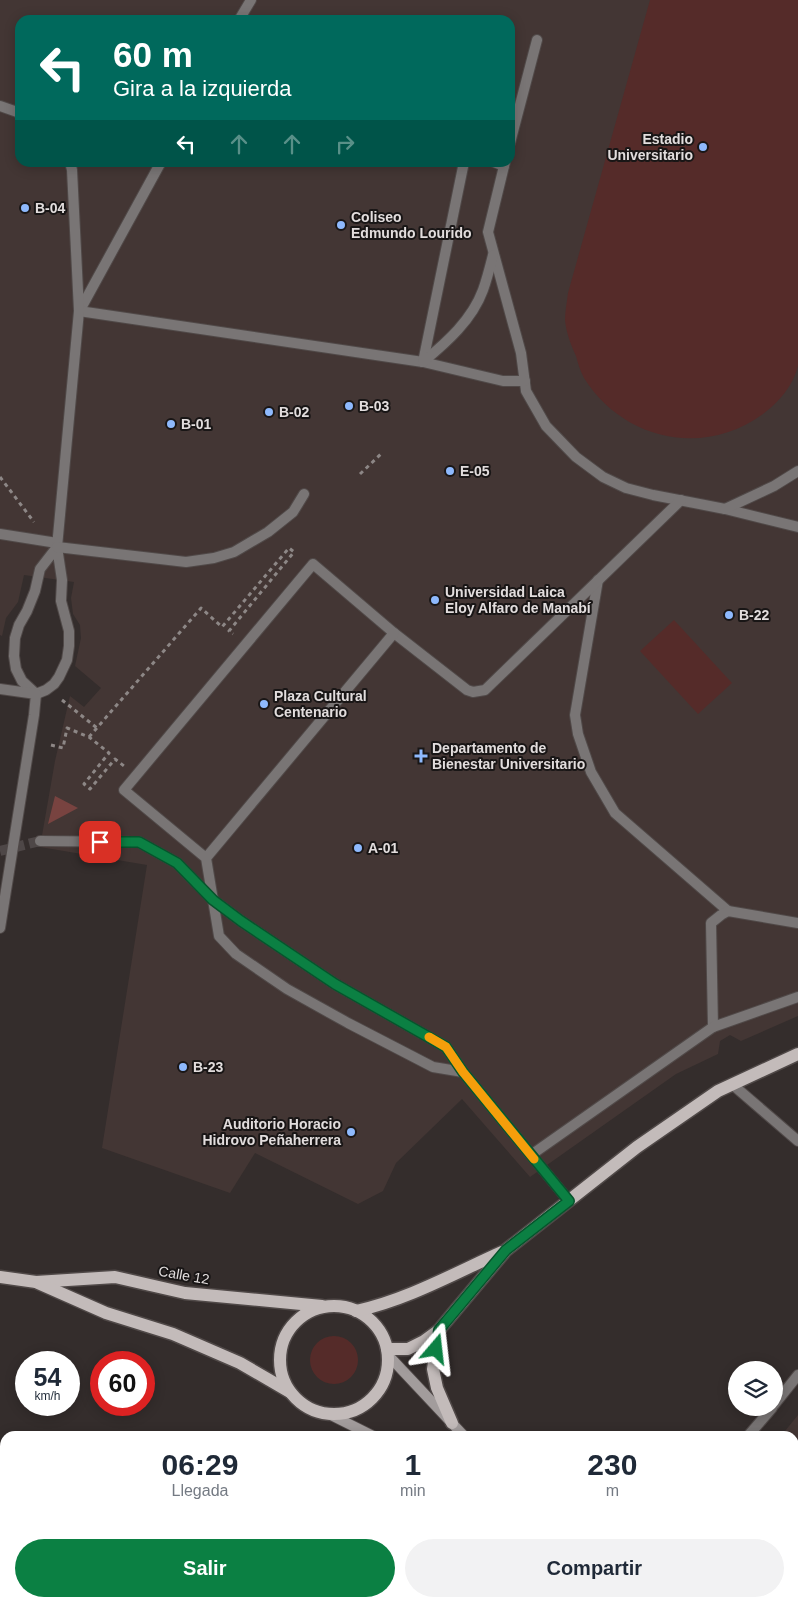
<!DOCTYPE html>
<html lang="es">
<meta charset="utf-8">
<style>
:root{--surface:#fff;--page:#f2f2f3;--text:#1f2937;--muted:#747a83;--accent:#0b8043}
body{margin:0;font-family:Helvetica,sans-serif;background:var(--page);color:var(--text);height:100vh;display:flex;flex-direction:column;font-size:19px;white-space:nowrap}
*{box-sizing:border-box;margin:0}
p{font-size:16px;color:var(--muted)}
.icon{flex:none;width:28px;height:28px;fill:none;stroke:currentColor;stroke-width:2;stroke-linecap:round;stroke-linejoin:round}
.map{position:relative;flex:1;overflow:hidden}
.sheet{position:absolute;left:0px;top:1431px;width:799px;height:176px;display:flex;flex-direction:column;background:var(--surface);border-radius:15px 15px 0 0;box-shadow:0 2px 12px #0003}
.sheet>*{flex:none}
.hud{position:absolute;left:15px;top:15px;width:500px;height:152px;border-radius:15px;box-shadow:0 2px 12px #0003;background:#00695c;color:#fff;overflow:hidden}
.controls{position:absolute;left:728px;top:1361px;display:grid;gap:10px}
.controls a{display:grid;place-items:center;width:55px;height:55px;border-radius:50%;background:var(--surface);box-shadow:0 2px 12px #0003;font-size:25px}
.speed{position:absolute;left:15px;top:1351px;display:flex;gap:10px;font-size:25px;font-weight:700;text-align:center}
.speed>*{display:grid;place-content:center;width:65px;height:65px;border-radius:50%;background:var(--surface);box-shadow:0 2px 12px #0003;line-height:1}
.speed small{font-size:12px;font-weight:400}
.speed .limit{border:8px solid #d22;background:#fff;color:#111}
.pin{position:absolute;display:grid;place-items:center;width:42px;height:42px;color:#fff;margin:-21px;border-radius:10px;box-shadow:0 2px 8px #0006}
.me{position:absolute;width:55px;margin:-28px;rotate:17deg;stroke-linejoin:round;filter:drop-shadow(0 0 4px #0008)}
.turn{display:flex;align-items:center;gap:18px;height:105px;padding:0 15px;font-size:22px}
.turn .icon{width:65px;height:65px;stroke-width:2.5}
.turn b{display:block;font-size:35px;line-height:42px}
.lanes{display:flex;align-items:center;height:48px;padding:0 15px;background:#0003;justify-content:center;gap:25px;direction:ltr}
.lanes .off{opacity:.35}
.eta{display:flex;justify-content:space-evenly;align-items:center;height:85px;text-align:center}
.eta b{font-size:30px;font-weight:600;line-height:35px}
.button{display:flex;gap:10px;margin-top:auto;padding:10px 15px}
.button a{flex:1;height:58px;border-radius:30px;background:var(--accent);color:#fff;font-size:20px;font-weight:600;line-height:58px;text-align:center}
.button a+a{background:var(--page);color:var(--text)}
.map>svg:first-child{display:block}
</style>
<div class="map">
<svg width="798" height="1607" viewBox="0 0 798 1607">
<rect width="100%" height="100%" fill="#342d2c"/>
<g fill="#433634" fill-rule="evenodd">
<path d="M0 0H798V1016L741 1041 730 1035 720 1041 718 1054 676 1074 530 1177 462 1099 396 1163 383 1191 358 1204 255 1153 230 1193 102 1148 147 865 40 847 55 761 70 696 84 707 101 688 75 666 81 638 80 625 73 614 71 598 74 582 24 575 18 602 6 618 2 636 0 635ZM20 20H510V162H20Z"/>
<path d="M798 1415V1607H725L719 1603 794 1602V1436H781Z"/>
</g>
<g fill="#552b29">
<path d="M650 0H798V366C793 386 779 402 763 414 703 458 623 440 584 378 580 371 578 363 576 356 571 345 566 332 565 320 565 311 567 302 568 293Z"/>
<path d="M674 620 732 683 698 714 640 651Z"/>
<circle cx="334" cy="1360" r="24"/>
<path d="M364 1603H404V1607H371Z"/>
</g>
<path fill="#784340" d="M55 796 78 808 48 824Z"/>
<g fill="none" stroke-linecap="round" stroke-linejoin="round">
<path stroke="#4e4747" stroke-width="10" stroke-dasharray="10 5" stroke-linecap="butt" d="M0 851 40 841"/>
<defs>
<g id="lane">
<path d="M239 20 251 0"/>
<path d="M0 106 20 113"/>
<path d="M510 143 537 40"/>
<path d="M494 162 504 166"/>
<path d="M505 162 488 232 521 353 526 391 546 426 576 457 603 477 626 488 653 495 725 509 798 527"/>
<path d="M80 310 161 162"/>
<path d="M79 311 423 362 503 381H525"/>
<path d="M423 362 464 162"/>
<path d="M423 362C447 342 472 320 483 290 487 279 490 267 493 255"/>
<path d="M725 509 774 486 798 471"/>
<path d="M0 534 57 543"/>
<path d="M57 547 40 569 35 591 27 611 19 625 15 638 14 656 16 669 22 681 36 694 46 690 54 684 59 677 67 660 69 646V631L61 601 62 580 57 547 79 311 72 170 70 162"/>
<path d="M57 547 186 562 214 558 234 552 268 532 293 512 304 494"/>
<path d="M598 580 575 715 578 734 591 772 615 813 728 911"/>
<path d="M394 633 467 690 473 692 485 690 681 500"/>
<path d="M40 841 139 842 177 863 213 900 241 921 335 984 446 1047 463 1072 569 1201"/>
<path d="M206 858 394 633 313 564 124 790 206 858 219 936 236 954 287 989 348 1023 433 1067 463 1072"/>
<path d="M713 1027 711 923 721 915 728 911 798 923"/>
<path d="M733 1085 798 1141"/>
<path d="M531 1155 713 1027 798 997"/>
<path d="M794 1594 798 1589"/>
<path d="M784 1607 787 1602"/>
</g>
<g id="street">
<path d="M0 689 36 694 34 715 0 928"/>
<path d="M774 1405 798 1375"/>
<path d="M748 1436 772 1408"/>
<path d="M302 1607 304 1602"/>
</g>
<g id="secondary">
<path d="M388 1355 464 1436"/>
<path d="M329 1414 373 1436"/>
<path d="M654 1602 660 1607"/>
</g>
<g id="primary">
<path d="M0 1277 36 1282 115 1277 185 1293 322 1306"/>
<path d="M38 1283 106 1313 173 1334 240 1363 290 1392"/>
<circle cx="334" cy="1360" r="54"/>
<path d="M356 1311C407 1300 455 1273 502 1252"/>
<path d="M439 1330 433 1369 437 1388 452 1423"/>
<path d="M387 1349H408L424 1341 439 1330 506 1250 637 1147 718 1091 798 1054"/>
</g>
</defs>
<use href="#lane" stroke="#504948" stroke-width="12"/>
<use href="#street" stroke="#504948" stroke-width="12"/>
<use href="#secondary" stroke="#504948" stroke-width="12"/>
<use href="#primary" stroke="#504948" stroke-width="15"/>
<g stroke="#8d8786" stroke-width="3" stroke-dasharray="4 4" stroke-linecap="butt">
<path d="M360 474 381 454"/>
<path d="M0 477 34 522"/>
<path d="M62 700 97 728"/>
<path d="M89 737 201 608 222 627 289 548 294 552 229 631 233 634"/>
<path d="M51 745 63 748 67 728 89 737 109 753 84 784 90 789 115 759 124 766"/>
</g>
<use href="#lane" stroke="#797575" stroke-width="10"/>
<use href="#street" stroke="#797575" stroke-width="10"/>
<use href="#secondary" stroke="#a29c9c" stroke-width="10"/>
<use href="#primary" stroke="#c3bbba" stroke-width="12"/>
</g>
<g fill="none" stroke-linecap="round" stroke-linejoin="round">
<defs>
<path id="route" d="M100 842H139L177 863 213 900 241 921 335 984 446 1047 463 1072 569 1201 506 1250 439 1330 436 1349"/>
</defs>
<use href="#route" stroke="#07532c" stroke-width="12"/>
<use href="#route" stroke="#0b8043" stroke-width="9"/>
<path stroke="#f59e0b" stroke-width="9" d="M429 1037 446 1047 463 1072 534 1159"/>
</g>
<g fill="#8eb9fd" stroke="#191616" stroke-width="2">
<circle cx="703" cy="147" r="5"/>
<circle cx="25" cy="208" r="5"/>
<circle cx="341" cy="225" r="5"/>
<circle cx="349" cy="406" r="5"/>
<circle cx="269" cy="412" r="5"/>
<circle cx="171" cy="424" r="5"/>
<circle cx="450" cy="471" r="5"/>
<circle cx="435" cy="600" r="5"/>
<circle cx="729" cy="615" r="5"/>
<circle cx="264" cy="704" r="5"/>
<path d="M418.5 748.5h5v5h5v5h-5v5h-5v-5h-5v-5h5z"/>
<circle cx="358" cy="848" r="5"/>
<circle cx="183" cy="1067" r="5"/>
<circle cx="351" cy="1132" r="5"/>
</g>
<g text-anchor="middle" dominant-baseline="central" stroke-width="4" stroke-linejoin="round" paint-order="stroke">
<g font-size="14" font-weight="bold" fill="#e2dddd" stroke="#191616" text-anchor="start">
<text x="693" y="139" text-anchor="end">Estadio<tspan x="693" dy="16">Universitario</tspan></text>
<text x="35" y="208">B-04</text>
<text x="351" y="217">Coliseo<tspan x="351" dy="16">Edmundo Lourido</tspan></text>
<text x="359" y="406">B-03</text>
<text x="279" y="412">B-02</text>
<text x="181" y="424">B-01</text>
<text x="460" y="471">E-05</text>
<text x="445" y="592">Universidad Laica<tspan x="445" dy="16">Eloy Alfaro de Manabí</tspan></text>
<text x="739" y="615">B-22</text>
<text x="274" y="696">Plaza Cultural<tspan x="274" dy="16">Centenario</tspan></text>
<text x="432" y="748">Departamento de<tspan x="432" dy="16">Bienestar Universitario</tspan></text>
<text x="368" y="848">A-01</text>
<text x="193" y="1067">B-23</text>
<text x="341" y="1124" text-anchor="end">Auditorio Horacio<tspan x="341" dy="16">Hidrovo Peñaherrera</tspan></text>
</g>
<g font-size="14" fill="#e2dddd" stroke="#191616">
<text transform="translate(184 1275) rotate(10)">Calle 12</text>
</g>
</g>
</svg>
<div class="controls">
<a><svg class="icon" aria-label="layers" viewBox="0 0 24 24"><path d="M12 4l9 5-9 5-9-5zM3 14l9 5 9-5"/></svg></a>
</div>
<div class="speed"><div>54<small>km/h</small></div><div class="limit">60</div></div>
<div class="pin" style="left:100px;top:842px;background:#d93025"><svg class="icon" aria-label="arrive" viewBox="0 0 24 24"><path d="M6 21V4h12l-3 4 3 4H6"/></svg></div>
<svg class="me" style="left:436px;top:1349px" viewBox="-20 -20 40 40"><path d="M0-17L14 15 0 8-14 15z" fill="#0b8043" stroke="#fff" stroke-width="4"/></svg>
<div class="hud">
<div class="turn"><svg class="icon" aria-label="left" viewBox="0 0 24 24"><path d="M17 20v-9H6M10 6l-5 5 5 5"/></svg><div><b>60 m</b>Gira a la izquierda</div></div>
<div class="lanes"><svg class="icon" aria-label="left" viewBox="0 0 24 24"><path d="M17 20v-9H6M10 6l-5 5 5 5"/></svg><svg class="icon off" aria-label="ahead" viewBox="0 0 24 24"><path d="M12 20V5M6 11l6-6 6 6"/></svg><svg class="icon off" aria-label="ahead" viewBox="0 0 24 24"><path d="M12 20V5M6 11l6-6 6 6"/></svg><svg class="icon off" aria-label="right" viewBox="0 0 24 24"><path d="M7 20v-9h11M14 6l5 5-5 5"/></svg></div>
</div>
<section class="sheet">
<div class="eta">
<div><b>06:29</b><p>Llegada</p></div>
<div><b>1</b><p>min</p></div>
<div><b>230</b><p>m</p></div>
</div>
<div class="button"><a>Salir</a><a>Compartir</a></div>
</section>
</div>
